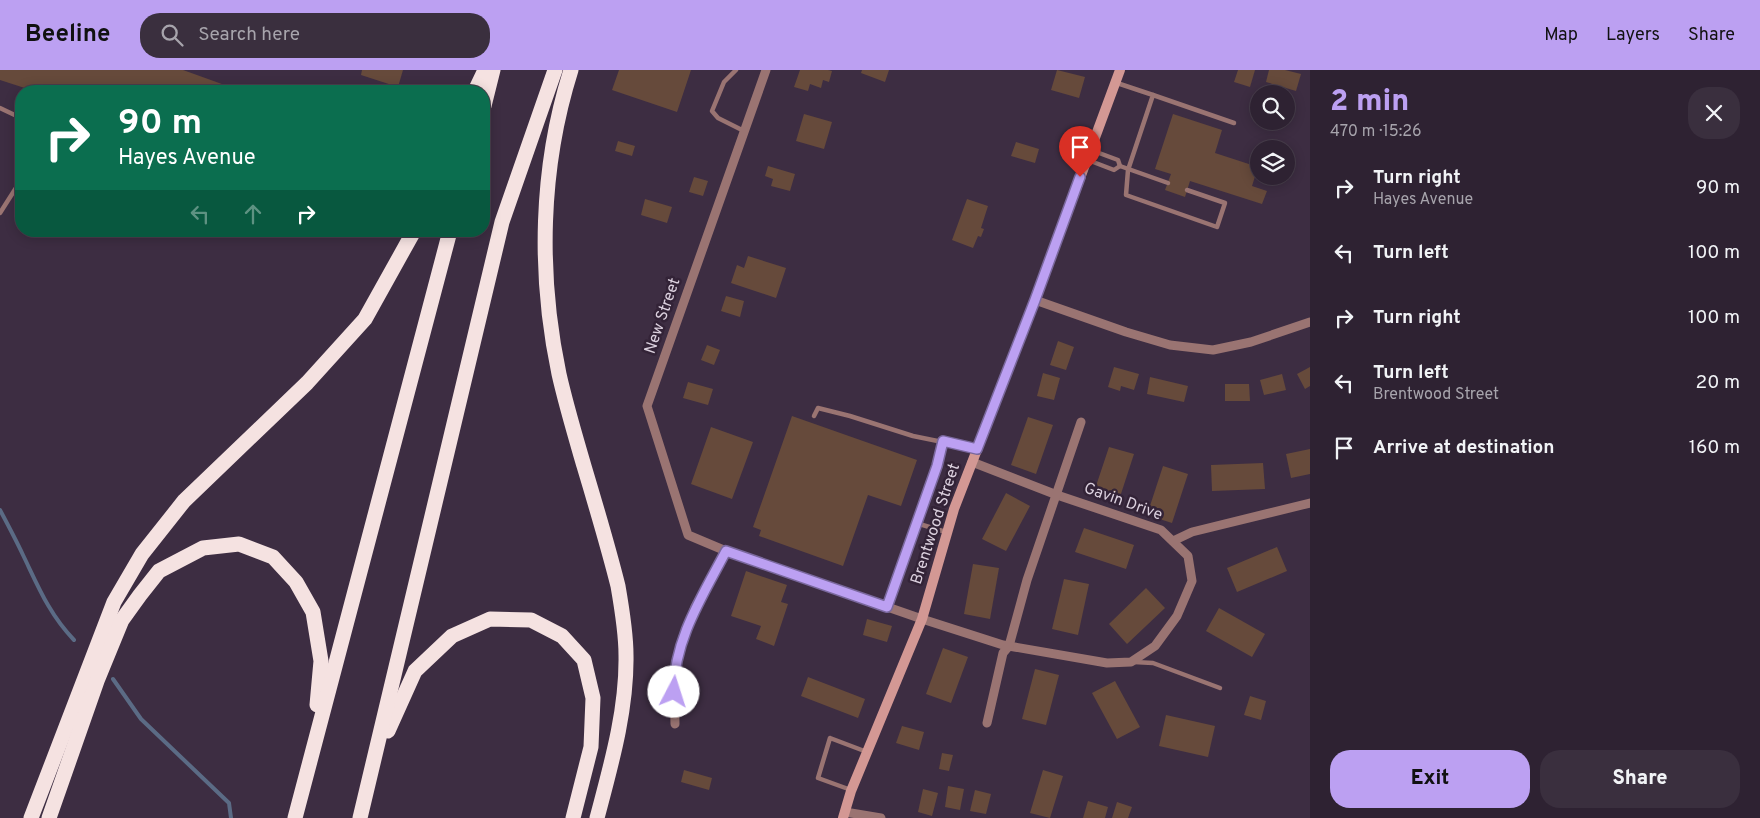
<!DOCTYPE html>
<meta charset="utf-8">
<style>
:root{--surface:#2e2232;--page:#3a2f3e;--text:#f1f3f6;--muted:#a7a4ac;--line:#493f4d;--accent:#bca0f2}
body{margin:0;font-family:Overpass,sans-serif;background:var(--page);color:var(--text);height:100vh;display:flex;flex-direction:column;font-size:19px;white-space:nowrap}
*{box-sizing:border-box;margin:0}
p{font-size:16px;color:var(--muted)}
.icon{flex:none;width:28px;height:28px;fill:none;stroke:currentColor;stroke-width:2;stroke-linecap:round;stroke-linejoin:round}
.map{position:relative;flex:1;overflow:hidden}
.panel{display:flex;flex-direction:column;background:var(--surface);width:450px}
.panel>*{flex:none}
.banner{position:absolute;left:15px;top:15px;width:475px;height:152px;border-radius:20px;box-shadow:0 2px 12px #0003,0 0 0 1px var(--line);background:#0b6e4f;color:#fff;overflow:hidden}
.buttons{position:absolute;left:1250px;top:15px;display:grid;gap:10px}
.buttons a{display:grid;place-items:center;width:45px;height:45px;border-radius:50%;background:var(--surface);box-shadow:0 2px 12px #0003,0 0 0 1px var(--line);font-size:25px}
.pin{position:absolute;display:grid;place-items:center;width:42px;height:42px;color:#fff;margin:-51px -21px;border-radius:50% 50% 50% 0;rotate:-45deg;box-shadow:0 0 5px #0007}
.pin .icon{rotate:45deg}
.me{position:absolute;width:55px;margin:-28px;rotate:5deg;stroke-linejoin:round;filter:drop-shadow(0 0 4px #0008)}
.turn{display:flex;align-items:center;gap:18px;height:105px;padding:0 20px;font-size:22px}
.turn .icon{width:65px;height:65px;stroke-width:2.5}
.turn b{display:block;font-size:35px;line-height:42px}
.lanes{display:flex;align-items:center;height:48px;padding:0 20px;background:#0003;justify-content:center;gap:25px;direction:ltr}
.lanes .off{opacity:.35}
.round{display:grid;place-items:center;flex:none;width:52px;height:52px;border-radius:20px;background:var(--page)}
.summary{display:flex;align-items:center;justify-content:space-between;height:85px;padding:0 20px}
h1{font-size:30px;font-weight:800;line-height:38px;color:var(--accent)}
.primary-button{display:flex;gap:10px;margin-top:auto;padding:10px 20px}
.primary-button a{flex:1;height:58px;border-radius:20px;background:var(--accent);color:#111;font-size:20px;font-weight:800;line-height:58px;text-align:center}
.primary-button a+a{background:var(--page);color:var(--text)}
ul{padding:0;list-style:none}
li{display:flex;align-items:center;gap:15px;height:65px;padding:0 20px}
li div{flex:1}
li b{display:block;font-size:19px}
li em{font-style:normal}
header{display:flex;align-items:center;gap:30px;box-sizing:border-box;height:70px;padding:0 25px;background:var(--accent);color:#111}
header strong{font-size:24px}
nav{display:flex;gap:28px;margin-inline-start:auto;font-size:18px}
.search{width:350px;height:45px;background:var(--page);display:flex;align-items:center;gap:12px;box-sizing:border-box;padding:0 18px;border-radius:20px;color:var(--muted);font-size:19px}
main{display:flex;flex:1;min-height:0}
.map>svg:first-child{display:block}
</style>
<header>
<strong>Beeline</strong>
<div class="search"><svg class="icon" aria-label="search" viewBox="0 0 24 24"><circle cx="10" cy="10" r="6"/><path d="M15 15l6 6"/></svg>Search here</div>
<nav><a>Map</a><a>Layers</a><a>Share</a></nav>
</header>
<main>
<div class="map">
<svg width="1310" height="748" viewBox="0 0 1310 748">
<rect width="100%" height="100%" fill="#3d2d42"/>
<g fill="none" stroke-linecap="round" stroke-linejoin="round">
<g stroke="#5b6b85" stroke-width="4">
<path d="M0 440C8 455 16 470 23 485 38 516 49 544 74 570"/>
<path d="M113 609 141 649 229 733 231 748"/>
</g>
</g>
<g fill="#664a3b">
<path d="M0 0H183L233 18 232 21H34L0 10Z"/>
<path d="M362 0H403L398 17 361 5Z"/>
<path d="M619 0H691L677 42 612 20Z"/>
<path d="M800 0H828L832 1 829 12 823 10 821 18 810 14 808 21 794 17Z"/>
<path d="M862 0H889L885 12 861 3Z"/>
<path d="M1057 0 1085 7 1079 28 1051 20Z"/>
<path d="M1238 0H1255L1250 17 1234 12Z"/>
<path d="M1269 0H1285L1301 4 1296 21 1266 12Z"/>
<path d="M804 44 832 52 824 79 796 71Z"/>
<path d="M1173 44 1222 60 1215 83 1258 97 1252 116 1267 121 1262 134 1190 111 1185 127 1165 120 1171 104 1155 99Z"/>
<path d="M618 71 635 76 632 86 615 81Z"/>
<path d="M1016 72 1039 79 1035 93 1011 86Z"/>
<path d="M768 96 795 104 790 121 771 116 773 109 765 106Z"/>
<path d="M694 107 708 111 703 126 689 122Z"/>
<path d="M645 129 672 137 667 153 641 145Z"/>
<path d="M967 129 988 136 981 158 984 159 981 167 978 166 973 178 952 170Z"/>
<path d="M748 186 786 198 776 228 731 213 737 195 744 198Z"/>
<path d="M726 226 744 231 740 247 721 241Z"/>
<path d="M1058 271 1074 277 1066 300 1050 295Z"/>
<path d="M707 275 720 280 714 295 701 290Z"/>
<path d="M1114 297 1139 304 1134 320 1121 316 1120 321 1108 317Z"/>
<path d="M1310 297V316L1305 319 1297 304Z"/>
<path d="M1043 303 1060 308 1054 330 1037 326Z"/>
<path d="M1282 304 1286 320 1264 325 1260 310Z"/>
<path d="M1150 307 1188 316 1184 332 1147 324Z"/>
<path d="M688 312 713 319 708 335 683 328Z"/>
<path d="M1225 314H1249L1250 331H1225Z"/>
<path d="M792 346 917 390 901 436 868 425 843 496 759 466 761 460 753 457Z"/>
<path d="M1028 347 1053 355 1036 404 1011 395Z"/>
<path d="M711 357 753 372 732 429 691 414Z"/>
<path d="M1109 377 1134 384 1118 433 1093 425Z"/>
<path d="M1310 379V404L1291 408 1286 384Z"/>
<path d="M1263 393 1265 419 1212 421 1211 395Z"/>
<path d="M1163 396 1188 404 1172 453 1147 445Z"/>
<path d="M1006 423 1030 436 1006 481 982 469Z"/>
<path d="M1084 458 1134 475 1126 499 1075 482Z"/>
<path d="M1277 477 1287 501 1237 522 1227 498Z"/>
<path d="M973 494 999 498 990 549 964 544Z"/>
<path d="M746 501 787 515 781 532 788 534 774 576 756 569 761 556 731 546Z"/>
<path d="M1064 509 1089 514 1078 565 1052 559Z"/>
<path d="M1146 518 1165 538 1127 574 1109 554Z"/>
<path d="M1219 538 1265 564 1252 587 1206 561Z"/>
<path d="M867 549 892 556 887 572 863 565Z"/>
<path d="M943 578 968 587 951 633 926 624Z"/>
<path d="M1035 599 1059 605 1046 655 1022 649Z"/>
<path d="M808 607 865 629 858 648 801 626Z"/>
<path d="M1115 611 1140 657 1117 669 1092 623Z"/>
<path d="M1250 626 1266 631 1261 650 1244 645Z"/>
<path d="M1166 645 1215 656 1208 687 1159 676Z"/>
<path d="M902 656 924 662 919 680 896 673Z"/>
<path d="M942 683 953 685 949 701 939 699Z"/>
<path d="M684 700 712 708 709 720 681 712Z"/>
<path d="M1043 700 1063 706 1050 748 1030 743Z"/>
<path d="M948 716 964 719 960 740 945 737Z"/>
<path d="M923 719 938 723 932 746 918 742Z"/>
<path d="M975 720 991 724 986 744 970 741Z"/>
<path d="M1088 731 1108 737 1105 748H1083Z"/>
<path d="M1117 732 1132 737 1128 748H1112Z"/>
</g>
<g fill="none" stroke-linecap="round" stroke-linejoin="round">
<g stroke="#9a7472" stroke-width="4.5">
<path d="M736 0 724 12 712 41 718 48 744 61"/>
<path d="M1117 13 1153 25 1128 100 1126 125 1217 157 1225 133 1187 120"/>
<path d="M1153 25 1234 53"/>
<path d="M0 38 21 48"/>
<path d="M1091 80 1118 90 1120 96"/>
<path d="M1088 90 1114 100 1120 96 1168 113"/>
<path d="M0 143 21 110"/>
<path d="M814 346 818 338 850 346 913 366 977 379"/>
<path d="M916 453 946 462"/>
<path d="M887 537 937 396 943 371"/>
<path d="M1134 592 1153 593 1220 618"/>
<path d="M851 720 818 708 830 668 867 682"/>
</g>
<g stroke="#9a7472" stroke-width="9">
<path d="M766 0 647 336 688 465 726 481 922 549 1003 575 1107 593 1131 592 1155 576 1177 546 1192 511 1188 486 1161 460 1057 425 972 392"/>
<path d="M1035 230 1126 262 1170 275 1213 280 1251 272 1310 252"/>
<path d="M1173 471 1192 462 1310 433"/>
<path d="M987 653 1003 583 1009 576 1027 510 1081 352"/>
<path d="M675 654 674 606 682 574 695 537 726 481"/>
<path d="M845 742 881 748"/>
</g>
<path stroke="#d39894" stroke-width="10" d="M843 748 851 721 922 549 954 439 1035 230 1120 0"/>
<g stroke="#f5e2e1" stroke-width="15">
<path d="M571 0C540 98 538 204 559 304 566 335 575 365 584 396 596 436 608 476 618 516 622 539 626 562 626 585 627 640 611 695 597 748"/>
<path d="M475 21 485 0"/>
<path d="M484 36 493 0"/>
<path d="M388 661 415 601 452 566 490 549 531 550 562 566 584 590 593 628 591 677 573 748"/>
<path d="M31 748 114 532 142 484 184 431 307 313 365 249 414 161"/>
<path d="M49 748 97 611 122 550 140 525 159 501 203 478 239 474 273 487 296 512 313 542 321 591 317 635"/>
<path d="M295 748 450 161"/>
<path d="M360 748 502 152 555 0"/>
</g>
</g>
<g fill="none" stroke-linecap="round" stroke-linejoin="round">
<defs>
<path id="route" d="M674 622C673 571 703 525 726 481L887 537 937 396 943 371 977 379 1035 230 1080 107"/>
</defs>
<use href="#route" stroke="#7a689d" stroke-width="12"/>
<use href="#route" stroke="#bca0f2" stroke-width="9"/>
</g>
<g text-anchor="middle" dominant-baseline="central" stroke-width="5" stroke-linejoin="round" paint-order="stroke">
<g font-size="16" fill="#dbd0de" stroke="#332337">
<text transform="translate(663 246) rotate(-71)">New Street</text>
<text transform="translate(1123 432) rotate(20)">Gavin Drive</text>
<text transform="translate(936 454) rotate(-72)">Brentwood Street</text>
</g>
</g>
</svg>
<div class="buttons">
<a><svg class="icon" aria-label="search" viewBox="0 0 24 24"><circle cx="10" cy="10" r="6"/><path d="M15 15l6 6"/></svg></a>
<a><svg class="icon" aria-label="layers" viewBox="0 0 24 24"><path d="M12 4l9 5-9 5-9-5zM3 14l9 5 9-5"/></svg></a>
</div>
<div class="pin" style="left:1080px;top:107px;background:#d93025"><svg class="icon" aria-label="arrive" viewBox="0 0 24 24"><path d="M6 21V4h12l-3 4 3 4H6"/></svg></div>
<svg class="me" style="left:674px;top:622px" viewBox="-20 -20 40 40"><circle r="19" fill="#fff"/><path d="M0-13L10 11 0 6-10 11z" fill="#bca0f2"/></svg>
<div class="banner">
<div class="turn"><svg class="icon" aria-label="right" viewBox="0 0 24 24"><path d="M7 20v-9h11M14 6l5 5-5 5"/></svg><div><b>90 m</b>Hayes Avenue</div></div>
<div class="lanes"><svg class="icon off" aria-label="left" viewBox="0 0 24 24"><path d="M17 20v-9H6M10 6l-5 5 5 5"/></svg><svg class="icon off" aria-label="ahead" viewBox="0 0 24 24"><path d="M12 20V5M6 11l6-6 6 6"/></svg><svg class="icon" aria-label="right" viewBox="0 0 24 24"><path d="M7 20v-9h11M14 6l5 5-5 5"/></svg></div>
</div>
</div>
<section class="panel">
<div class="summary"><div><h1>2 min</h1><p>470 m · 15:26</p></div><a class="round"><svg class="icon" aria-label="close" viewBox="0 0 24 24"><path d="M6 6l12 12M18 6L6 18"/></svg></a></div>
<ul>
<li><svg class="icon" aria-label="right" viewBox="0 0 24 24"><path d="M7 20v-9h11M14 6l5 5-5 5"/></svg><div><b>Turn right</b><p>Hayes Avenue</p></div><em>90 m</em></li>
<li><svg class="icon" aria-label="left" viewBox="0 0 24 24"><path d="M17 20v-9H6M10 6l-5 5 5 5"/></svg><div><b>Turn left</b></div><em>100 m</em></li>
<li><svg class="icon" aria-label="right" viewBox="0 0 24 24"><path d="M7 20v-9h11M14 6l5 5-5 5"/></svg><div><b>Turn right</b></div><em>100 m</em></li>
<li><svg class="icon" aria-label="left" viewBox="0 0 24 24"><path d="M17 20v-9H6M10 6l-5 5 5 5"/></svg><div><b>Turn left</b><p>Brentwood Street</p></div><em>20 m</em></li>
<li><svg class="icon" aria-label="arrive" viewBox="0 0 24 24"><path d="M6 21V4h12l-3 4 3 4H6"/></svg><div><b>Arrive at destination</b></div><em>160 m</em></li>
</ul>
<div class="primary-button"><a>Exit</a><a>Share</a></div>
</section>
</main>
